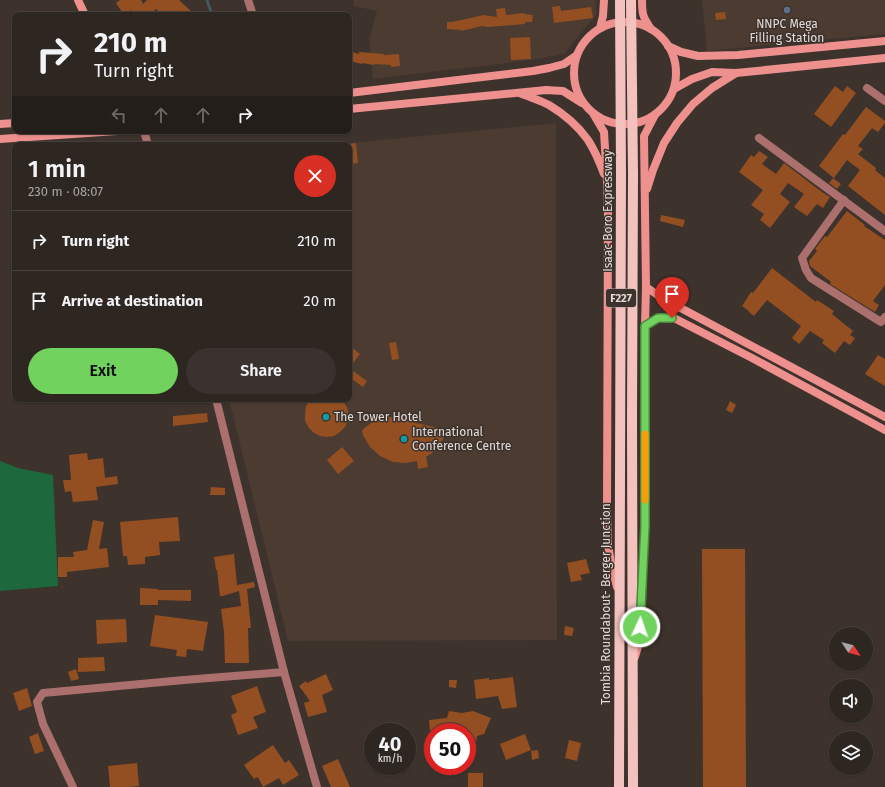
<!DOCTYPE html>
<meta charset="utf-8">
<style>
:root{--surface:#2e2621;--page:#3a322e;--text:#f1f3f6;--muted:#a7a5a5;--line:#49433f;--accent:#71d25e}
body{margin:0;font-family:"Fira Sans",sans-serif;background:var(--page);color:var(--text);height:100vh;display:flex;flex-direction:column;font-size:15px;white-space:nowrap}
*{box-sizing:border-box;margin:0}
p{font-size:13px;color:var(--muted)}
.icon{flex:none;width:22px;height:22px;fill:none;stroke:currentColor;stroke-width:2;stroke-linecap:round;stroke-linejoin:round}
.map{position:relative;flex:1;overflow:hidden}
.side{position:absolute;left:12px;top:142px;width:340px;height:260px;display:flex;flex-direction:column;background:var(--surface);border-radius:8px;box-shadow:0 1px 3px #0004,0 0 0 1px var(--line)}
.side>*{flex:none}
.hud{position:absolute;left:12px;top:12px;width:340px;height:122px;border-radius:8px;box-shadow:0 1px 3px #0004,0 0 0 1px var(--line);background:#2e2621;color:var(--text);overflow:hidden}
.needle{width:26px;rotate:126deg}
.fabs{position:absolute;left:829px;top:627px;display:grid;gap:8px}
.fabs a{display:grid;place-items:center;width:44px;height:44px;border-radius:50%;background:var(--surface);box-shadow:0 1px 3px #0004,0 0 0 1px var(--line);font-size:20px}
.speed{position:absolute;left:364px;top:723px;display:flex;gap:8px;font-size:20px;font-weight:700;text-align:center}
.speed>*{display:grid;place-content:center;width:52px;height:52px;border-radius:50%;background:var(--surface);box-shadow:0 1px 3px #0004,0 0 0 1px var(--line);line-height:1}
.speed small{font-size:10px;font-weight:400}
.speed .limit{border:6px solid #d22;background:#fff;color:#111}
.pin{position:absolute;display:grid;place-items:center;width:34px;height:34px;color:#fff;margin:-41px -17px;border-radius:50% 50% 50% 0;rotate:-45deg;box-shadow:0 0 4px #0007}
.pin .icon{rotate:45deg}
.me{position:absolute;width:44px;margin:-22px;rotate:3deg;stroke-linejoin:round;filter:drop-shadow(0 0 3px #0008)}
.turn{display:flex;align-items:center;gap:14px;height:84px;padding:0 16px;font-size:18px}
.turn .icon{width:52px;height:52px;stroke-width:2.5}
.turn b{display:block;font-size:28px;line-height:34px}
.lanes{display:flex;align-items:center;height:38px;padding:0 16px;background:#0003;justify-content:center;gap:20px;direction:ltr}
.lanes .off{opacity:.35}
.round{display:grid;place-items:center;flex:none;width:42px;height:42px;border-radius:21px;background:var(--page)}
.headline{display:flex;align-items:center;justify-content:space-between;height:68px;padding:0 16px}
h1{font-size:24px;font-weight:600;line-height:30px}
.primary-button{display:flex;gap:8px;margin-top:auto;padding:8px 16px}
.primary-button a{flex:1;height:46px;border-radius:24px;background:var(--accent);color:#111;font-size:16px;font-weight:600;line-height:46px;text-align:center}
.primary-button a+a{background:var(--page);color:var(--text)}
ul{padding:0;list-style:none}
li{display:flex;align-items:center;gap:12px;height:60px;padding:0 16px;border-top:1px solid var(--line)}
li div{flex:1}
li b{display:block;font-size:15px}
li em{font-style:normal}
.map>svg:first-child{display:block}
</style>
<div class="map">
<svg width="885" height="787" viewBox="0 0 885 787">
<rect width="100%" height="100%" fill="#3d322c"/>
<g fill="#4b3b31">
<path d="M354 0H596V15L564 54 532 60 373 79 369 40 377 11 354 6Z"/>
<path d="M702 0H885V34L707 51Z"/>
<path d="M556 123 557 640 288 641 229 399H349V145H330Z"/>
</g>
<path fill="#1d683d" d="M0 461 18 468 53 475 58 586 0 591Z"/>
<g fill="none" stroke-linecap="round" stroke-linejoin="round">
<path stroke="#44565e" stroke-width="3" d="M207 0 212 15"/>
</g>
<g fill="#934f22">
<path d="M120 0H141L143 4 147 0H179L191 11 187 15H163L156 9 149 15H135L131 10 124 15 116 3Z"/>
<path d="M560 6 561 11 591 7 593 18 554 23 552 7Z"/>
<path d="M505 8 506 15 524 13V14L533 15 532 22H525V24L488 27 482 26 461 31V30L447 29V22H452L484 15 497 17 496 9Z"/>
<path d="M725 12 726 19 716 20 715 13Z"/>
<path d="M530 37 531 59 511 60 510 38Z"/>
<path d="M349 51 359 54V52L384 54V55L399 54 400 66 391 67V65L374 64V65L362 63V64L349 61Z"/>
<path d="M835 86 843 92 847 86 856 93 831 127 814 114Z"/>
<path d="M866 107 885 121V123L878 132 872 128 858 146 863 149 858 154 876 168 875 170 885 178V215L848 186 860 170 847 160 834 178 819 166 843 134 845 135Z"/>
<path d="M356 143 358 163 349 164V144Z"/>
<path d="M759 151 768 157 762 164 776 174 784 163 822 192 830 197 823 208 817 204 807 216 794 207 804 194 788 183 780 194 790 202 770 228 760 220 764 214 751 205 763 190 739 172 751 155 754 157Z"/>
<path d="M833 178 841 184 837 189 829 183Z"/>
<path d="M847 211 865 225 864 226 885 240V285L873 301 879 305 875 312 830 284 831 282 810 266 809 261 817 251 815 249 825 236 827 237Z"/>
<path d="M661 215 685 220 683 227 660 221Z"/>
<path d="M772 268 816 302 817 300 834 311 832 314 853 331 850 335 855 338 850 345 844 341 835 353 822 343 824 340 810 331 799 344 792 338 801 326 767 300 754 316 749 312V311L742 306 751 292 753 293Z"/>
<path d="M396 342 399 359 392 360 389 343Z"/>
<path d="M349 345 360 354 349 368 367 381 363 387 349 377Z"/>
<path d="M878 355 885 359V386L865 374Z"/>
<path d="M311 399H341L343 401 347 407 349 417 345 427 340 432 334 436 327 437 320 436 314 433 309 428 305 421V414L306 406Z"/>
<path d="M730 401 736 405 732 413 726 410Z"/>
<path d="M207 413 208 422 173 426V416Z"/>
<path d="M381 415 447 430 441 443 432 453 426 457 428 467 418 469 417 461 406 463 393 462 380 456 370 447 363 435 362 430Z"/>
<path d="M342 447 354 461 338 474 327 460Z"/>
<path d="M87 453 88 460 103 458 105 478 117 476 118 484 96 487 98 500 73 502 71 491 65 492 63 480H71L69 455Z"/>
<path d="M211 487 225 488V495H210Z"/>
<path d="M178 517 180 541 159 542 160 555 145 557V564L128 565 127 556H123L120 522Z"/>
<path d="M93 520 104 522 99 549 107 548 109 567 67 572V577H58V557H74L73 552 87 550Z"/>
<path d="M702 549H745L746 787H703Z"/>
<path d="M234 554 237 585 254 582 255 587 247 589 251 628H248L249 663H225L224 632 221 609 241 606 239 591 223 596H220L217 570H216L214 557Z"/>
<path d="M586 559 590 573 580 575 582 580 571 582 567 563Z"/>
<path d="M140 588 158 589V590H191V601L158 600V605H140Z"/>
<path d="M155 615 208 622 203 651 187 649 186 657 176 656 177 650 150 646Z"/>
<path d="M126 619 127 642 97 644 96 620Z"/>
<path d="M565 626 574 628 572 636 564 635Z"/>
<path d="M104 657 105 671 78 672V658Z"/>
<path d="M76 669 79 679 71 681 68 672Z"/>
<path d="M326 674 333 690 322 695 327 712 308 717 304 703 310 701 299 686 306 681 307 683Z"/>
<path d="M513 677 517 707 502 709 498 696 476 699 474 680 489 678V680Z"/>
<path d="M449 680H457L456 688 449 687Z"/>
<path d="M257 686 266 712 253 717 258 728 238 735 231 715 237 712 231 696Z"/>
<path d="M27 688 32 706 19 711 13 693Z"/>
<path d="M449 711 462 713 473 711 491 718 484 734 477 736 474 756H467V732H430L429 720 447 718Z"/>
<path d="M38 733 44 751 35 754 29 737Z"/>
<path d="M525 734 531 750 506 760 500 744Z"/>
<path d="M569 740 581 743 577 761 565 758Z"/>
<path d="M273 745 285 763 289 760 299 775 283 785 279 778 263 787 258 777 254 779 244 765Z"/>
<path d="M538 750 539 758 532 760 531 751Z"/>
<path d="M338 759 350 787H331L322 766Z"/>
<path d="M137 763 139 786 128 787H110L108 766Z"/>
<rect x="468" y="773" width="15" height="14"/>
</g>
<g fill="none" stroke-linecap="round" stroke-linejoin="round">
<g stroke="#ab706e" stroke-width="8">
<path d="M248 0 253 15"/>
<path d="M867 88 885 101"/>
<path d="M144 131 148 145"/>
<path d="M759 138 885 231"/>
<path d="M844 200 802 258 806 270 811 278 881 322 885 317"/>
<path d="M216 399 284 672 317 787"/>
<path d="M73 787 43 724 37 702 43 693 184 680 284 672"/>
</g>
<g stroke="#ee908d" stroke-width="8">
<path d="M78 0 85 15"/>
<path d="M642 0C642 15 643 17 651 29"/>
<circle cx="625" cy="73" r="51"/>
<path d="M600 28 603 16 604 0"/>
<path d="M668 46 681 52 698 56 738 55 885 41"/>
<path d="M674 89 692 79 712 72 736 73 885 58"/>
<path d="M349 93 533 71 549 68 564 64 577 55"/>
<path d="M520 93C529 97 540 100 549 105 564 114 578 126 588 140 595 151 600 163 604 174"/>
<path d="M349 109 546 90 563 91 582 103"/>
<path d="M594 115 604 132 607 182 608 211 607 512 608 545 611 563 617 587"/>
<path d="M0 124 15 123"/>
<path d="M0 139 117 131"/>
<path d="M647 189 653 170 664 143 677 123 693 104 712 88 736 73"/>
<path d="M646 287 662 298 885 417"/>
<path d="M645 326 658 318 672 317 752 358 885 430"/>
<path d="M635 657 639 643 645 526V326L646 287 644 136 655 115"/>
</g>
<g stroke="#f3c2bf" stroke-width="10">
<path d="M633 174 632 419 633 787"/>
<path d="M619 787 621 174"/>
</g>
<g stroke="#f3c2bf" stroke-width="10">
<path d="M620 0 621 174"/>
<path d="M631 0 633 174"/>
</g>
</g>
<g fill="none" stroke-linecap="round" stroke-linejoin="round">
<defs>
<path id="route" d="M640 627 645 526V326L658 318H672"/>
</defs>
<use href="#route" stroke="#49883d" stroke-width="10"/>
<use href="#route" stroke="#71d25e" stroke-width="7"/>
<path stroke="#f59e0b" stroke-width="7" d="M645 500V434"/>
</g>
<circle fill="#5c6f8a" stroke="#3d322c" stroke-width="1.5" cx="787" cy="10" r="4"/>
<g fill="#0f9aa8" stroke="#3d322c" stroke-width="1.5">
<circle cx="326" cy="417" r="4"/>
<circle cx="404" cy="439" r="4"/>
</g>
<g text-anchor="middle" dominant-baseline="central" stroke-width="3" stroke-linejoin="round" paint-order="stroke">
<rect fill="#3d322c" stroke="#b0a8a4" stroke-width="1" x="606" y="289" width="30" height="18" rx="3"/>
<g font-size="11" font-weight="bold" fill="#e2dbd8">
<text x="621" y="298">F227</text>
</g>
<g font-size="12" fill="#e2dbd8" stroke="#3d322c" text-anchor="start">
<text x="787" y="24" text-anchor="middle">NNPC Mega<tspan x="787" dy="14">Filling Station</tspan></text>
<text x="334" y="417">The Tower Hotel</text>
<text x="412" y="432">International<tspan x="412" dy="14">Conference Centre</tspan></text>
</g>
<g font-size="12" fill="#e2dbd8" stroke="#3d322c">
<text transform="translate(608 211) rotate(-90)">Isaac Boro Expressway</text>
<text transform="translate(606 604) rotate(-90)">Tombia Roundabout- Berger Junction</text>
</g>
</g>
</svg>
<div class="fabs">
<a><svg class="needle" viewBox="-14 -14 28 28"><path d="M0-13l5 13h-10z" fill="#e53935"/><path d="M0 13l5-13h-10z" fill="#a7a5a5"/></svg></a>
<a><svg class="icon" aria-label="sound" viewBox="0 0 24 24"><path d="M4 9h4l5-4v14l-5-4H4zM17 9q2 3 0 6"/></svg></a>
<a><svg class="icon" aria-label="layers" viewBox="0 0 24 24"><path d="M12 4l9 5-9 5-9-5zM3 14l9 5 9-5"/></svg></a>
</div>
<div class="speed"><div>40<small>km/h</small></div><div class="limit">50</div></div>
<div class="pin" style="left:672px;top:318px;background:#d93025"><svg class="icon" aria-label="arrive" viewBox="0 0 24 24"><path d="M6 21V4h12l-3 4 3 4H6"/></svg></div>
<svg class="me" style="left:640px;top:627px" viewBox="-20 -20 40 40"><circle r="17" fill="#71d25e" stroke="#fff" stroke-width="3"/><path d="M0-11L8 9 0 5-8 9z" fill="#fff"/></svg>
<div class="hud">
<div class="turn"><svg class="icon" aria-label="right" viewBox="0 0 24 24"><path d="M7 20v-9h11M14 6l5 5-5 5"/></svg><div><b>210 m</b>Turn right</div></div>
<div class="lanes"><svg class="icon off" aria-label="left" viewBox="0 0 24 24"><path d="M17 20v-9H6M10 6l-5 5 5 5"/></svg><svg class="icon off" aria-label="ahead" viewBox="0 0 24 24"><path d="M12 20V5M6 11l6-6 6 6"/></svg><svg class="icon off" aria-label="ahead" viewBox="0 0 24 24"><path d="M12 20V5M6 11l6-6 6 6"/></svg><svg class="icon" aria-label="right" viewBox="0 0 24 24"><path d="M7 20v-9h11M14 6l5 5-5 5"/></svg></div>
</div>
<section class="side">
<div class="headline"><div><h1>1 min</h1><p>230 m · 08:07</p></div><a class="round" style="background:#d93025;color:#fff"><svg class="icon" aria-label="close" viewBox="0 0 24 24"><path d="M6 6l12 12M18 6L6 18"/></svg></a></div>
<ul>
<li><svg class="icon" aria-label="right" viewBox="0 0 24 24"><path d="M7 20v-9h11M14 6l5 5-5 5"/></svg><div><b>Turn right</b></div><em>210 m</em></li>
<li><svg class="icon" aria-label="arrive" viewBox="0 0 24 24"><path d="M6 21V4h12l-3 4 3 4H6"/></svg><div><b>Arrive at destination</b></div><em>20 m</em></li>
</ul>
<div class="primary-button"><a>Exit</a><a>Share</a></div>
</section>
</div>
